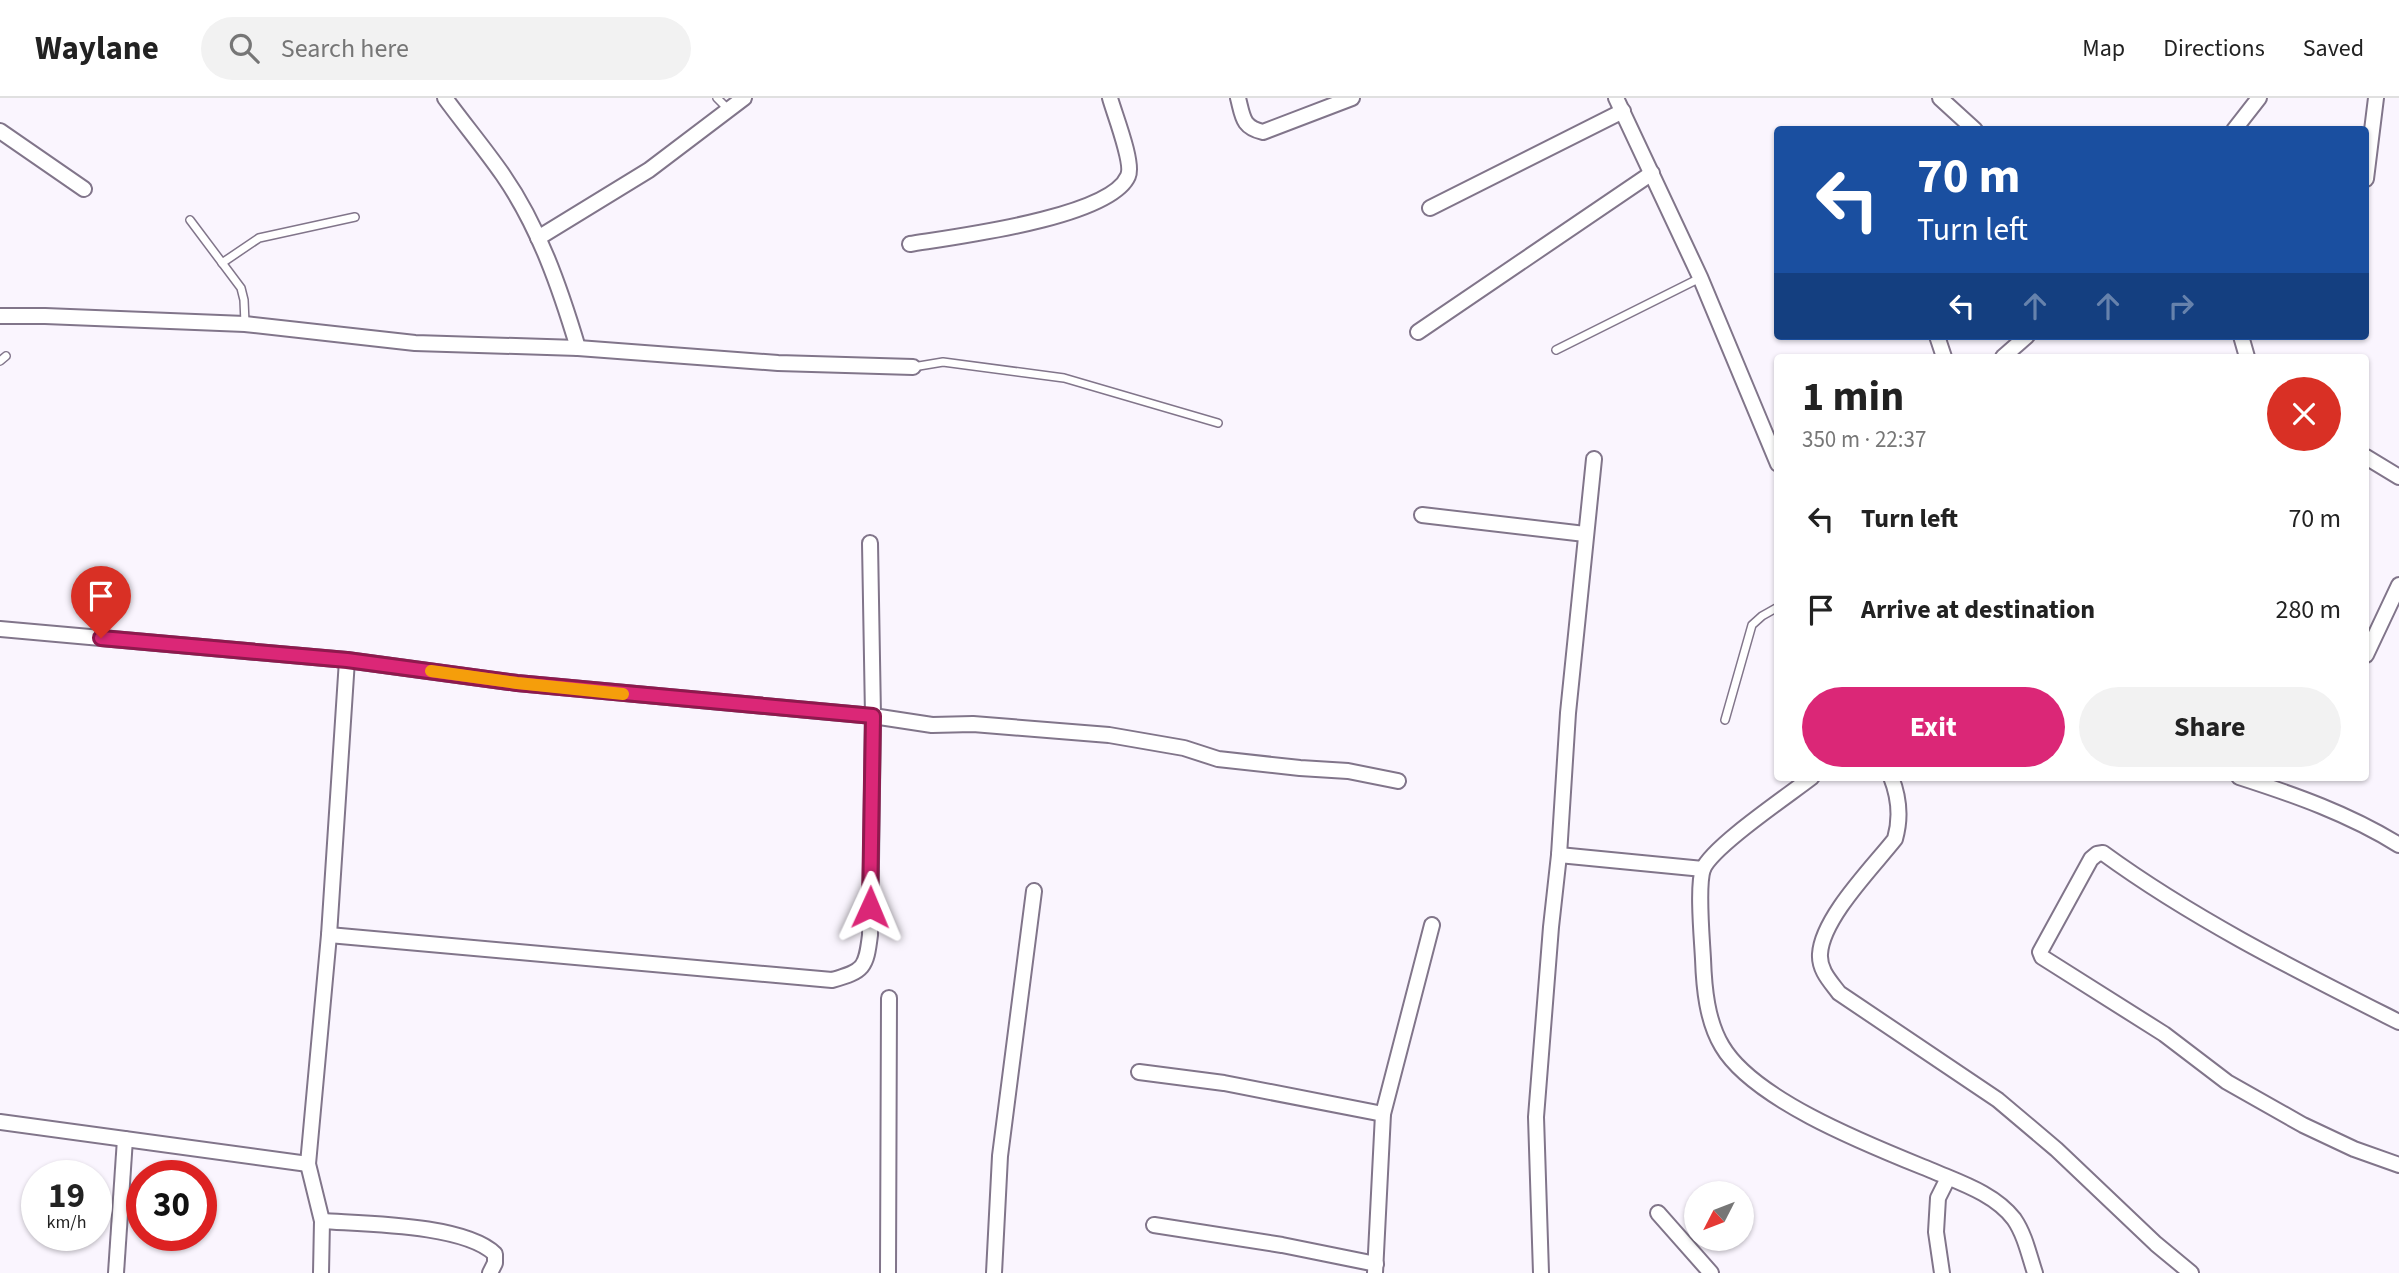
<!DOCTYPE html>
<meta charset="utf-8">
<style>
:root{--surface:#fff;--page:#f2f2f2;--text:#222;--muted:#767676;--line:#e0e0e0;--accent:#db2777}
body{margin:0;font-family:"Source Sans 3",sans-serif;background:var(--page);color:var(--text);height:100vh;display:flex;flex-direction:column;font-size:26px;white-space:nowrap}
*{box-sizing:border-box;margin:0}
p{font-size:23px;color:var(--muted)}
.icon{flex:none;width:38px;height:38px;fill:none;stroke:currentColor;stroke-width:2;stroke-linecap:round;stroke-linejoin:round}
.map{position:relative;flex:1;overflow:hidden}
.details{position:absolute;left:1774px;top:256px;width:595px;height:427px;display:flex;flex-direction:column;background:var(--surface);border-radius:7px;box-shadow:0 2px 5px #0004}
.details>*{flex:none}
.banner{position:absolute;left:1774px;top:28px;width:595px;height:214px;border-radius:7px;box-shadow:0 2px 5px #0004;background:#1a4fa0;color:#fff;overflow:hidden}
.needle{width:46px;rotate:228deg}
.buttons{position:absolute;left:1684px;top:1083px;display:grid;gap:14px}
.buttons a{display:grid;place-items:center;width:70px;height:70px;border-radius:50%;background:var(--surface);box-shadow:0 2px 5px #0004;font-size:35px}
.speed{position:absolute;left:21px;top:1062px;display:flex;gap:14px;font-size:35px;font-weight:700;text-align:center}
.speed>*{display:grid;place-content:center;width:91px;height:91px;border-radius:50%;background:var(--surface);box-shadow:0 2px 5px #0004;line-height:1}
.speed small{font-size:18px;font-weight:400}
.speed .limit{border:10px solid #d22;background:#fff;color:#111}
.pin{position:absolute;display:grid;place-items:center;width:60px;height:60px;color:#fff;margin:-72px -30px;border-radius:50% 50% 50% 0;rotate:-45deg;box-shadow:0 0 7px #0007}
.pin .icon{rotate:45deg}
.me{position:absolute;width:77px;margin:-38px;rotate:1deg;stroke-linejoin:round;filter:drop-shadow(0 0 5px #0008)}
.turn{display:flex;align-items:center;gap:24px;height:147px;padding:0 28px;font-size:32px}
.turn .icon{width:91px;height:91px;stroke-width:2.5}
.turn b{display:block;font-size:49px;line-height:60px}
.lanes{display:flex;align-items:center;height:66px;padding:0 28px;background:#0003;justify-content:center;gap:35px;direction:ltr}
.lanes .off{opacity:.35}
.round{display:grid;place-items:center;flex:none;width:74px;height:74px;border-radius:37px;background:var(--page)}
.headline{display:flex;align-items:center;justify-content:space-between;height:119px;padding:0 28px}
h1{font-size:42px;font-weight:700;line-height:52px}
.action{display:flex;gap:14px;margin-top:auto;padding:14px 28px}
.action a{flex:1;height:80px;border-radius:42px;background:var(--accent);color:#fff;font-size:28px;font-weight:700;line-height:80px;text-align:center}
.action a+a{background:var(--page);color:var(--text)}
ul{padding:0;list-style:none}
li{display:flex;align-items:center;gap:21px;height:91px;padding:0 28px}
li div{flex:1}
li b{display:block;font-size:26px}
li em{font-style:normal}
header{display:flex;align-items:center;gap:42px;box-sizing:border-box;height:98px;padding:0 35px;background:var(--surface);border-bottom:2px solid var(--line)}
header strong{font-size:33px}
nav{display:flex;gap:38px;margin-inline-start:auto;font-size:24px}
.search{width:490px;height:63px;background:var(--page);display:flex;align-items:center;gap:18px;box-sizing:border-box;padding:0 24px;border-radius:38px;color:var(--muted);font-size:26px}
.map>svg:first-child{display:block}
</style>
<header>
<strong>Waylane</strong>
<div class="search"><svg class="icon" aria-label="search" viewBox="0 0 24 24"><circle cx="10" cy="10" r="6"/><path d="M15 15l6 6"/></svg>Search here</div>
<nav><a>Map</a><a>Directions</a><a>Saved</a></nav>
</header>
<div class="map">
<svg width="2399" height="1175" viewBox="0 0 2399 1175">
<rect width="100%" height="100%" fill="#faf5fe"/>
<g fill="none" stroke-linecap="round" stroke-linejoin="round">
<defs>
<g id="lane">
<path d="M717 0 728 11"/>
<path d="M190 122 241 190 244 202 245 225"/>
<path d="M222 165 259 140 355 119"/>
<path d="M1556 252 1700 180"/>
<path d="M0 263 6 258"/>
<path d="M913 269 943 264 1064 280 1218 325"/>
<path d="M1725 622 1752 527 1762 518 1778 509"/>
</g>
<g id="street">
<path d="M445 0C464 26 485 51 503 77 539 129 560 190 578 250"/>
<path d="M1238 0C1243 19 1242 29 1263 34L1352 0"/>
<path d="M1616 0 1700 179 1778 366"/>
<path d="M1940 0 1975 32"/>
<path d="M2234 32 2259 0"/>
<path d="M0 33 84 91"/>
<path d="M2366 81 2376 0"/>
<path d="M1430 110 1623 13"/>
<path d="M538 140 649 72 744 0"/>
<path d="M910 146C953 139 1110 120 1128 78 1134 65 1114 15 1110 0"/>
<path d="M0 218H45L245 226 415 245 578 250 778 265 913 269"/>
<path d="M1418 234 1652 75"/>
<path d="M1937 238 1944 259"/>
<path d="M2241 238 2247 259"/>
<path d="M2003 259 2027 238"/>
<path d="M2366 359 2399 379"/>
<path d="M1422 417 1585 436"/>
<path d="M0 531 347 562 517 585 873 618 932 627 973 626 1109 637 1184 650 1218 661 1300 670 1348 673 1398 683"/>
<path d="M2366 557 2399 487"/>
<path d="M1812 679C1789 697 1713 748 1703 771 1697 788 1702 841 1703 861 1704 890 1707 923 1722 948 1754 1003 1874 1049 1933 1073 1961 1085 1995 1096 2014 1121 2025 1137 2029 1157 2035 1175"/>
<path d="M1891 679C1899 699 1901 720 1895 741 1873 769 1822 820 1820 856 1819 872 1830 883 1839 895L1998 1002 2056 1051 2156 1146 2191 1175"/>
<path d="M2239 679C2295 697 2349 716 2399 747"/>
<path d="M1559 757 1703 771"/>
<path d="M329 837 832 882C864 873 866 870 870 837L873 618 870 445"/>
<path d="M2399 924C2298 873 2195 822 2103 755L2097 756 2091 761 2040 854 2042 859 2164 936 2227 984 2303 1027 2354 1051 2399 1067"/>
<path d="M1139 974 1224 985 1383 1016"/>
<path d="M0 1024 308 1066"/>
<path d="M1658 1115 1711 1175"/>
<path d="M322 1123C364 1126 464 1126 495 1156V1165L490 1175"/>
<path d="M1154 1127 1282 1147 1376 1166"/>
<path d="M116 1175 125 1041"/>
<path d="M321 1175 322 1123 308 1066 329 837 347 562"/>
<path d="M888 1175 889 900"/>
<path d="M994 1175 1000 1058 1034 793"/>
<path d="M1375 1175 1383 1016 1432 827"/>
<path d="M1541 1175 1536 1019 1551 829 1559 757 1568 615 1594 361"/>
<path d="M1942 1175 1936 1134 1938 1100 1948 1080"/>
</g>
</defs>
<use href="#lane" stroke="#81758a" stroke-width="10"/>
<use href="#street" stroke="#81758a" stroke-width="18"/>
<use href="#lane" stroke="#fff" stroke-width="7"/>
<use href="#street" stroke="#fff" stroke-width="14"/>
</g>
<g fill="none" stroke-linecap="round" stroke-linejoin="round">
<defs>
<path id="route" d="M101 540 347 562 517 585 873 618 870 809"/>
</defs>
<use href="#route" stroke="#8e194d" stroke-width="18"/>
<use href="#route" stroke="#db2777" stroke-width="12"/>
<path stroke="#f59e0b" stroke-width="12" d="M431 573 517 585 623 596"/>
</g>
</svg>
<div class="buttons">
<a><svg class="needle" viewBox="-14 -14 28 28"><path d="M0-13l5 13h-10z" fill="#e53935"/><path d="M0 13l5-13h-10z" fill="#767676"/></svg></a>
</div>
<div class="speed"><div>19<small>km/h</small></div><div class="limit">30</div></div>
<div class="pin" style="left:101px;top:540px;background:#d93025"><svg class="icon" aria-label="arrive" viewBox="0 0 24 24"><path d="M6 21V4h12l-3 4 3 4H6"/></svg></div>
<svg class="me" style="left:870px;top:809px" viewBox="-20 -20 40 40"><path d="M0-17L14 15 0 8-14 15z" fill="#db2777" stroke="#fff" stroke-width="4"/></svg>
<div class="banner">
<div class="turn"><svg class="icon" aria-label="left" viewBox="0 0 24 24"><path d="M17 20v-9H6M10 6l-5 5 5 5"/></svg><div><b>70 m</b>Turn left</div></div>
<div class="lanes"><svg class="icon" aria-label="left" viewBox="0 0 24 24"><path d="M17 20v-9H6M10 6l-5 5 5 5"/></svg><svg class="icon off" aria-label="ahead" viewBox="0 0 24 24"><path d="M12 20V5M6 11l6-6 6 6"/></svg><svg class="icon off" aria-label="ahead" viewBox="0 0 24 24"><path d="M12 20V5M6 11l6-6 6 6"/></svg><svg class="icon off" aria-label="right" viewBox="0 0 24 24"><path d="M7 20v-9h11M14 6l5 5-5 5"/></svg></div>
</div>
<section class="details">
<div class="headline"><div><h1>1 min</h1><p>350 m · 22:37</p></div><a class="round" style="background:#d93025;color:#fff"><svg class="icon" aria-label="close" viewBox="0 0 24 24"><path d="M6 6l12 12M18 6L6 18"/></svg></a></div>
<ul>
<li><svg class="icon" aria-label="left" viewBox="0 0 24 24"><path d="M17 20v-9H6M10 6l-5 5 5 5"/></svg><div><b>Turn left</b></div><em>70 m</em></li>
<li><svg class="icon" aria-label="arrive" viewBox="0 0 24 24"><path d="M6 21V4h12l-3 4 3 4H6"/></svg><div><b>Arrive at destination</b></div><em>280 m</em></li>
</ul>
<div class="action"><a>Exit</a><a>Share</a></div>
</section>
</div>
